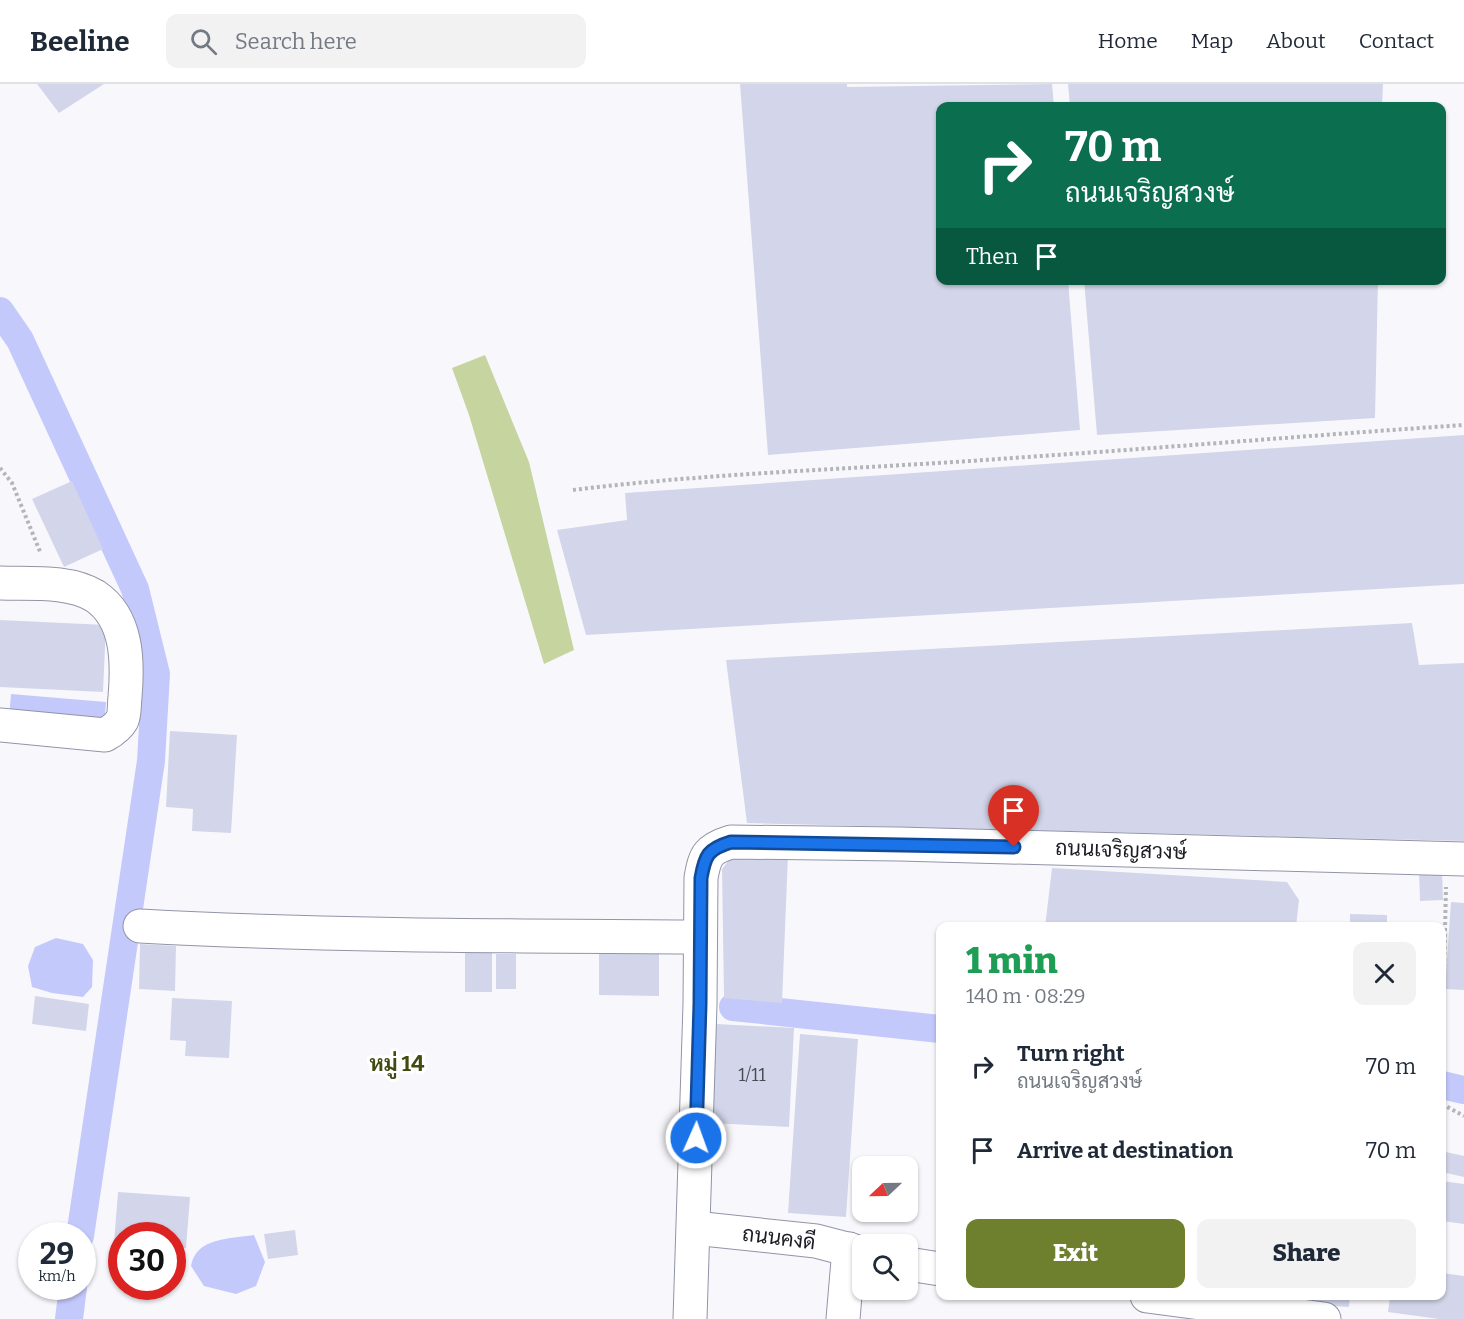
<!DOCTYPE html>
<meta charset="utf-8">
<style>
:root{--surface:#fff;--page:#f2f2f3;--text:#1f2937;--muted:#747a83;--line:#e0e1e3;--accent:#6e7f2e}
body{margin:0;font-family:Bitter,Sarabun,serif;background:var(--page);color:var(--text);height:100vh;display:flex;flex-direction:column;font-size:22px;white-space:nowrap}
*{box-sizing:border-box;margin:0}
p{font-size:20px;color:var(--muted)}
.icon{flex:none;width:33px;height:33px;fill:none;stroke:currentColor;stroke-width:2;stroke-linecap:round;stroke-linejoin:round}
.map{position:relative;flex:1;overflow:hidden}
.details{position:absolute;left:936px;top:838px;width:510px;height:378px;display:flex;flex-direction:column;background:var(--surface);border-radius:12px;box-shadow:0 2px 4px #0004}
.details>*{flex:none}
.top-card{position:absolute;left:936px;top:18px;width:510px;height:183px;border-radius:12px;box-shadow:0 2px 4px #0004;background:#0b6e4f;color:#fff;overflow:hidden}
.needle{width:39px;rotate:248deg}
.controls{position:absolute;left:852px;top:1072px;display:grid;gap:12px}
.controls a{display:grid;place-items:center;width:66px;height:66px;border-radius:12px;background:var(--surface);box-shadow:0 2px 4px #0004;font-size:30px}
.speed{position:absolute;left:18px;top:1138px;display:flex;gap:12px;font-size:30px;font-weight:700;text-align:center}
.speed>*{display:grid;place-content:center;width:78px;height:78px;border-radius:50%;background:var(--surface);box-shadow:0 2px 4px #0004;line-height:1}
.speed small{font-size:15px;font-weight:400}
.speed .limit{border:9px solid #d22;background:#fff;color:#111}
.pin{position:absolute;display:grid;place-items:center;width:51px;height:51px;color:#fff;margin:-62px -26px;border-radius:50% 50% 50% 0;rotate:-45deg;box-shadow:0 0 6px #0007}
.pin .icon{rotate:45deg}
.me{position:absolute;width:66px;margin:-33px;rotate:2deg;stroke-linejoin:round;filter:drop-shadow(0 0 4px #0008)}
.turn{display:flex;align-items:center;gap:21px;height:126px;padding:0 30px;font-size:27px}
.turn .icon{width:78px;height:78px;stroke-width:2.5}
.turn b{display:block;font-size:42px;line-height:51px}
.then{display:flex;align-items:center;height:57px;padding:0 30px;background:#0003;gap:12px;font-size:22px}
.round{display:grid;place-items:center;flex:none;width:63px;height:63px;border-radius:12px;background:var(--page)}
.summary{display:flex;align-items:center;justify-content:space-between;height:102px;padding:0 30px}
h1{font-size:36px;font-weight:800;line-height:45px;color:#1e9e55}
.cta{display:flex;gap:12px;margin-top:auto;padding:12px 30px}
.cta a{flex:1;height:69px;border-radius:12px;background:var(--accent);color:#fff;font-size:24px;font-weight:800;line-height:69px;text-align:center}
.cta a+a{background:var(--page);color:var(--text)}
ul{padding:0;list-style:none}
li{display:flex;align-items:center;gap:18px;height:84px;padding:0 30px}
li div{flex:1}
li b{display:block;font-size:22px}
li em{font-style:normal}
header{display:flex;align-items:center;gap:36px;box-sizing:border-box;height:84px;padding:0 30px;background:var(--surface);border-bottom:2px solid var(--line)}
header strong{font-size:28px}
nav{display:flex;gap:33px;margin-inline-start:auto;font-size:21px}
.search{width:420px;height:54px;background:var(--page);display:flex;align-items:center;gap:15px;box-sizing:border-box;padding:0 21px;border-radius:12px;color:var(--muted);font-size:22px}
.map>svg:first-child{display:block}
</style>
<header>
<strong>Beeline</strong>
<div class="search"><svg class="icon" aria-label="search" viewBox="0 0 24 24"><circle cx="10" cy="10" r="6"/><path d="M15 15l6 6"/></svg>Search here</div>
<nav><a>Home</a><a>Map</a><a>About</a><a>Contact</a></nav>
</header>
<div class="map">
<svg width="1464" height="1235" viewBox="0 0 1464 1235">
<rect width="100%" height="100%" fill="#f8f8fc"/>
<path fill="#c6d49f" d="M485 271 529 378 574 566 544 580 469 331 452 284Z"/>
<g fill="#c4c9fb">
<path d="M11 610 106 618 104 644 9 635Z"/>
<path d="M56 854 83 860 93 876 92 903 83 913 52 909 32 903 28 882 35 863Z"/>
<path d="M254 1151 265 1178 256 1202 236 1210 204 1202 191 1182C196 1153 230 1155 254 1151Z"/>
</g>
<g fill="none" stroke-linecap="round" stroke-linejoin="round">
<g stroke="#c4c9fb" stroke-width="28">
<path d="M0 227 20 256 135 505 156 590 151 677 80 1152"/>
<path d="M733 923 940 945"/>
<path d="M1442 1001 1464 1006"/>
<path d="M69 1235 73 1203"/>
</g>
</g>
<g fill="#d3d6ea">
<path d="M37 0H104L59 29Z"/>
<path d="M740 0H847V3L1052 0 1054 22H940V196H1068L1080 346 768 371Z"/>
<path d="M1068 0H1383L1382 22H1070Z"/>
<path d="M1084 196H1378L1375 334 1097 351Z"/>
<path d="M1464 351V500L586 551 557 446 627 436 625 409Z"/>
<path d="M72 397 103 465 64 483 32 415Z"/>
<path d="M0 536 106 541 103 608 0 603Z"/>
<path d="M1412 539 1419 581 1464 579V757L747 739 726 576Z"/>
<path d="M170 647 237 651 231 749 192 747 193 725 166 723Z"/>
<path d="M788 771 782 919 724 914 722 785 732 772Z"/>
<path d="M1052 784 1287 798 1299 816 1296 843H1045Z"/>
<path d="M1442 786 1443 816 1420 817 1419 787Z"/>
<path d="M1451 818 1464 819V906L1445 905Z"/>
<path d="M1350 830 1387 831V843H1350Z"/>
<path d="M140 860 176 862 175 907 139 905Z"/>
<rect x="465" y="864" width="27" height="44"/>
<path d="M599 868H659V912L599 911Z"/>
<rect x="496" y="870" width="20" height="35"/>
<path d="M35 912 89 920 86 947 32 940Z"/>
<path d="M172 914 232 917 229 974 185 972 186 957 170 956Z"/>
<path d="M716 940 794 944 789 1043 711 1039Z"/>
<path d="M800 950 858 955 846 1133 788 1129Z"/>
<path d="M1446 1068 1464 1072V1093L1442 1088Z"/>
<path d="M1442 1097 1464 1100V1140L1442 1137Z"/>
<path d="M118 1108 190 1113 186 1164 172 1163V1152H122V1159H114Z"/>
<path d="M295 1146 298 1171 268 1175 264 1150Z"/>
<path d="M1442 1189 1464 1192V1235H1439L1388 1228 1390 1212H1442Z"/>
<path d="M1315 1212H1350L1349 1223 1315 1221Z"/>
</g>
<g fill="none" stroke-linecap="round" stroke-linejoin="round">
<defs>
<g id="minor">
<path d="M0 499C30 500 69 496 95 512 128 534 128 578 125 613 124 620 125 630 122 636 118 643 112 647 105 651L0 641"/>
<path d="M140 842C327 852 513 852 699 853"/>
<path d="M694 1144 816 1157 862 1169"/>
<path d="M908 1180 940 1185"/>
<path d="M1147 1212 1324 1235"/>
<path d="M690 1235 700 920 701 794C705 771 708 765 731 758L899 760 1464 775"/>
<path d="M843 1235 849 1165"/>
</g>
</defs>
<use href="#minor" stroke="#9194a7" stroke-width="35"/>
<g stroke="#b4b5b9" stroke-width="4" stroke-dasharray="3 3" stroke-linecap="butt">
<path d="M0 384 12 399 41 470"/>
<path d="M573 406C718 388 866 385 1012 374 1163 364 1313 351 1464 341"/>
<path d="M1442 973 1446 803"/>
<path d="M1442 1020 1464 1032"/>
</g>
<use href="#minor" stroke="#fff" stroke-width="33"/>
</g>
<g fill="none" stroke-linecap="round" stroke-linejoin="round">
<defs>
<path id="route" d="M696 1054 700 920 701 794C705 771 708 765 731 758L1014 763"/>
</defs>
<use href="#route" stroke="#114b97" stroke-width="15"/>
<use href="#route" stroke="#1a73e8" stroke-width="10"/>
</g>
<g text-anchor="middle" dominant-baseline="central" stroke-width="6" stroke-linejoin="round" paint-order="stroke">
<g font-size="18" fill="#494a55">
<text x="752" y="991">1/11</text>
</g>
<g font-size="21" fill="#1b1c23" stroke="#fff">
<text transform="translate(1121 766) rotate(2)">ถนนเจริญสวงษ์</text>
<text transform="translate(779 1154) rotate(7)">ถนนคงดี</text>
</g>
<g font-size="22" font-weight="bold" fill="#404b12" stroke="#fff">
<text x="397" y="979">หมู่ 14</text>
</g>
</g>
</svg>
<div class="controls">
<a><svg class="needle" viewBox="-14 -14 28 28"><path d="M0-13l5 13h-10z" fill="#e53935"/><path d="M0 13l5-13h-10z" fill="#747a83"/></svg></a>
<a><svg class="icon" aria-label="search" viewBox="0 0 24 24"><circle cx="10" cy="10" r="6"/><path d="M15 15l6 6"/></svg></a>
</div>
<div class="speed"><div>29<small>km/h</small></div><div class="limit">30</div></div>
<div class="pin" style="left:1014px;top:763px;background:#d93025"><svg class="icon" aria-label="arrive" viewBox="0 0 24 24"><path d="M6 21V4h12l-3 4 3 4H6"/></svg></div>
<svg class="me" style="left:696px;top:1054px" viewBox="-20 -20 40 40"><circle r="17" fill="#1a73e8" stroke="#fff" stroke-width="3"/><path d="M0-11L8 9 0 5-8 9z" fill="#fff"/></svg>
<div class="top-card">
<div class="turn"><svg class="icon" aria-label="right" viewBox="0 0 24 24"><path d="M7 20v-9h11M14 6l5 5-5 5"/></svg><div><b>70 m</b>ถนนเจริญสวงษ์</div></div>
<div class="then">Then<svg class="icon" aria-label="arrive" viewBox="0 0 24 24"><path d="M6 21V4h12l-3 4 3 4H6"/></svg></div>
</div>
<section class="details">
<div class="summary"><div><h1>1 min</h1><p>140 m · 08:29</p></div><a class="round"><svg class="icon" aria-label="close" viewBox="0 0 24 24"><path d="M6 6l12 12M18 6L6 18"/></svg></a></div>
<ul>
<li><svg class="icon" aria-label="right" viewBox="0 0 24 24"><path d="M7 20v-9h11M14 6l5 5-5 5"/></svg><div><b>Turn right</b><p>ถนนเจริญสวงษ์</p></div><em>70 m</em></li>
<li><svg class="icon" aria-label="arrive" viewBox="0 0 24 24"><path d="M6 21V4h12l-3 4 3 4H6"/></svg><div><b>Arrive at destination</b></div><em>70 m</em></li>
</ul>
<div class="cta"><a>Exit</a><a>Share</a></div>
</section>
</div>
